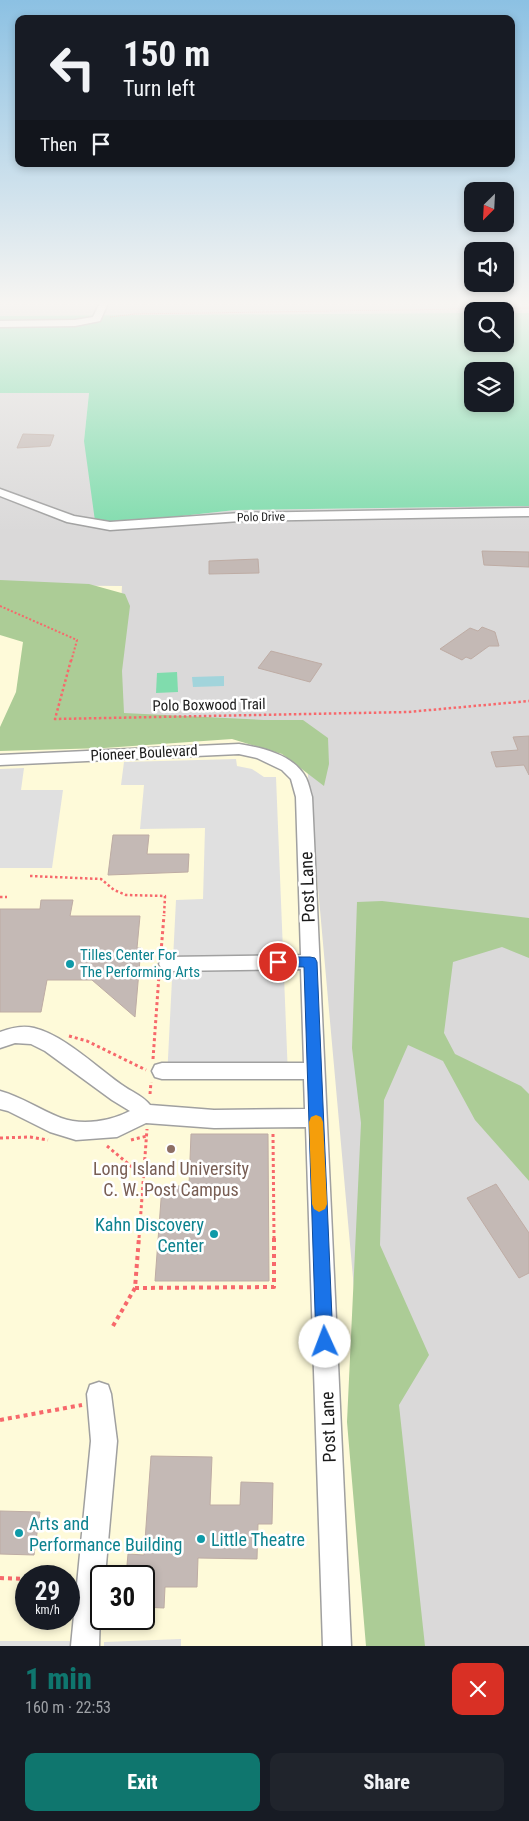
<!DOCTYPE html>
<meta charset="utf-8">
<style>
:root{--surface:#171b24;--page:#20242c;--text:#f1f3f6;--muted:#9ea1a6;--accent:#0f766e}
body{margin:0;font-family:"Roboto Condensed",sans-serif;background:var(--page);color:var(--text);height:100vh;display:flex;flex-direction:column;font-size:19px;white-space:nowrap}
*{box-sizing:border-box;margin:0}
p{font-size:16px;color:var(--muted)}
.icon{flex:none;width:28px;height:28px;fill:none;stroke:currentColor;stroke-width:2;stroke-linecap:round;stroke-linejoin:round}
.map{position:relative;height:1646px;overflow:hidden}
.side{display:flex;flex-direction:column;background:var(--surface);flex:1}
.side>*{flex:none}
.top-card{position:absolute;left:15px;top:15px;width:500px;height:152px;border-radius:10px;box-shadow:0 2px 8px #0003;background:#171b24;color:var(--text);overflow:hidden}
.needle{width:32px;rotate:204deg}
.controls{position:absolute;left:464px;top:182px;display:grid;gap:10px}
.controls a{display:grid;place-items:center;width:50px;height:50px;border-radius:10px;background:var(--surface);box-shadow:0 2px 8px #0003;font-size:25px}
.speed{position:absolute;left:15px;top:1565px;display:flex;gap:10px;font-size:25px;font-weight:700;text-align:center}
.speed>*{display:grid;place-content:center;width:65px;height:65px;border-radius:50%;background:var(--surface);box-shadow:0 2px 8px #0003;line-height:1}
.speed small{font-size:12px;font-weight:400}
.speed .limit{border:2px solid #111;border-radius:8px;background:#fff;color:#111}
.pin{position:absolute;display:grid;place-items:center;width:42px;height:42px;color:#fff;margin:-21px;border:2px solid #fff;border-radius:50%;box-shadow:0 1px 5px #0007}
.me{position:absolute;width:55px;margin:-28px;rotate:358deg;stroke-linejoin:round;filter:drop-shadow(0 0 4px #0008)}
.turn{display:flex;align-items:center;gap:18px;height:105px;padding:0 25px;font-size:22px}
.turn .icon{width:65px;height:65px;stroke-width:2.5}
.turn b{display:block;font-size:35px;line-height:42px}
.then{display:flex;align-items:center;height:48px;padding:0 25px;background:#0003;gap:10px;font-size:19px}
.round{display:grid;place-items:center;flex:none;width:52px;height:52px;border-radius:10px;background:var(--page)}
.headline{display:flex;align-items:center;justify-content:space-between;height:85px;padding:0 25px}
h1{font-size:30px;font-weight:800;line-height:38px;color:var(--accent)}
.action{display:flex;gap:10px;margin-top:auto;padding:10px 25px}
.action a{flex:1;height:58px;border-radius:10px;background:var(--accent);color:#fff;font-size:20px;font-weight:800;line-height:58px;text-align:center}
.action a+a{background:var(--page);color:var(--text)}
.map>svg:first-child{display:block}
</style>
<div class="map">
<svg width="529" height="1646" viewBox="0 0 529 1646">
<rect width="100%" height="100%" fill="#ede8e1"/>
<g fill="#dad9d9">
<path d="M0 301H529V313L472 311V313L0 316Z"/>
<path d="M89 392 84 441 137 521 235 510 529 506V1646H386L114 722 0 585V393Z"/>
</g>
<path fill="#fefad9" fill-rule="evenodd" d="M0 585 122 586 115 722 303 720 386 1646H0ZM26 1576H69V1619H26ZM101 1576H144V1619H101Z"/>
<g fill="#accc96">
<path d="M0 580 89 584 125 594 130 606 122 671 124 713 264 720H303L328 738 329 764 324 786 282 754 232 739 104 748 0 751V727L16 692 23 642 0 635Z"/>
<path d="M382 901 529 918V958L502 947 453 962 444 1033 455 1054 521 1086 529 1094V1181L475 1120 443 1061 408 1045 384 1100 380 1245 429 1355 399 1405 425 1646H366L347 1422 361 1123 352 1048 357 902Z"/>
</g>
<g fill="#80dcad" fill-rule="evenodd">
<path d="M472 313V344H505V313H529V506L235 510 137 521H95L84 441 89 393H0V316ZM472 371H505V404H472Z"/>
<path d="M177 672 178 692 156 693 157 673Z"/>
</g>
<g fill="#e0e0e0">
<path d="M236 759 237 766 252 769 264 777H276L288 1076 167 1078 176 900 203 899 205 828 140 829 144 785H121L124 762Z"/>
<path d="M24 768 21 790H63L52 868H0V769Z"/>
<path d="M181 1639V1646H104V1642Z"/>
<rect x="0" y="1641" width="73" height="5"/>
</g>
<path fill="#a2d4db" d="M224 676V686L193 687 192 677Z"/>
<g fill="#c4b9b5" stroke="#beaca4">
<path d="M23 434 54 435 50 446 17 448Z"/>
<path d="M482 551 529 552V567L484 565Z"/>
<path d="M258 559 259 573 209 574V561Z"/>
<path d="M482 627 495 632 499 646H489L471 659 466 657 462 660 440 649 470 628 478 631Z"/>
<path d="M271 651 322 664 310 682 258 668Z"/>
<path d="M529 736V775L524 765 496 767 491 752 518 750 513 737Z"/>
<path d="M113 835H149L147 854H189L188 872 108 875Z"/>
<path d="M41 900H73L70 916H140L137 948H141L135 1017 92 980H47L41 1012H0V909H40Z"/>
<path d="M191 1134H268L269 1281H155L162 1186H189Z"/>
<path d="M496 1184 529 1233V1273L519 1278 467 1198Z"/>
<path d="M151 1456 212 1457 210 1505H240L241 1482 273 1483 272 1524H258L257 1559 198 1558 197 1587H165L164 1608 144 1607V1576H126L128 1554 144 1555Z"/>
<path d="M0 1511 40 1512 34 1555 0 1554Z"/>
</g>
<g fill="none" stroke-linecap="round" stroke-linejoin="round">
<defs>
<g id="minor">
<path d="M101 301H109L100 321 75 326 0 327V321L75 320 93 317Z"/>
<path d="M0 489 74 516 110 522 240 513 529 508V516L240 521 110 530 67 522 0 496Z"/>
<path d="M239 744C263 748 294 755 306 778 309 784 310 791 312 797L351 1646H323L306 1127 214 1128 146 1123 117 1137 76 1140 50 1132 8 1111 0 1109V1091C22 1097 40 1110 61 1118 83 1126 111 1121 130 1111L112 1100 45 1051 31 1044 15 1043 0 1048V1032C11 1028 22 1025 34 1028 66 1036 98 1069 125 1087 134 1093 143 1096 150 1105L214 1110 305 1109 304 1079H162L155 1077 152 1071 155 1065 162 1063H304L301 969 168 971 162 969 159 964 162 959 168 957 301 955 296 797 291 779 282 770 257 758 239 754 0 765V755Z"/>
<path d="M99 1382 108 1385 111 1394 117 1441 105 1576H101L99 1646H71L91 1441 87 1394 90 1385Z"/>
</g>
</defs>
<use href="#minor" stroke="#a0a0a0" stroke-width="3"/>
<path stroke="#f7686b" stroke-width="1" stroke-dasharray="1 1" stroke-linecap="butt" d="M110 317 135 314 529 308"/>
<path stroke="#f7686b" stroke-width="2" stroke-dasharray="2 2" stroke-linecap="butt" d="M0 606 77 640 71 662"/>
<g stroke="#f7686b" stroke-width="2.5" stroke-dasharray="2.5 2.5" stroke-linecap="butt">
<path d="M71 660 55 719 408 712 529 701"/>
<path d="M30 876 101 879 114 890 126 895 165 896 164 916"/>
<path d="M0 897H7"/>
</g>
<g stroke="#f7686b" stroke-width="3" stroke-dasharray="3 3" stroke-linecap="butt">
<path d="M161 952 164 915"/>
<path d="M69 1036 87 1041 146 1070"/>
<path d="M153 1059 159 975"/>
<path d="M150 1094 151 1082"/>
<path d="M273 1134 274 1238"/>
<path d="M0 1138 30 1137 48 1140"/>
<path d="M131 1140 147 1136"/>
<path d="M107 1146 144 1177"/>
<path d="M139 1238 147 1129"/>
</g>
<g stroke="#f7686b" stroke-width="4" stroke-dasharray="4 4" stroke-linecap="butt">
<path d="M135 1288 274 1287V1237"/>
<path d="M113 1326 135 1288 139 1237"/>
<path d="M0 1420 82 1405"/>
<path d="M0 1578 26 1579"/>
</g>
<use href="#minor" fill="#fff" fill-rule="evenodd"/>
</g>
<linearGradient id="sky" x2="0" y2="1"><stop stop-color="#8cc1e3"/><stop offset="0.57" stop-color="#f7f5f2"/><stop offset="1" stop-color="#f7f5f2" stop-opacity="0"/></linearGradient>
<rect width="529" height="532" fill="url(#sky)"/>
<path fill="#1a73e8" stroke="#114b97" d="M278 957H310L315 958 317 962 333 1342 331 1348 325 1351 319 1348 316 1342 304 967 274 966 272 962 274 958Z"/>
<path fill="#f59e0b" d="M316 1115 321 1117 323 1122 327 1204 325 1209 319 1212 314 1209 312 1204 309 1122 311 1117Z"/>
<g fill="#0f9aa8" stroke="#fff" stroke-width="2">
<circle cx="70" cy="964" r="5"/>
<circle cx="214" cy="1234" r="5"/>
<circle cx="19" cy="1533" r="5"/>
<circle cx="201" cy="1539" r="5"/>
</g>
<circle fill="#8d6e63" stroke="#fff" stroke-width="2" cx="171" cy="1149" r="5"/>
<g text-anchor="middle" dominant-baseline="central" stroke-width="5" stroke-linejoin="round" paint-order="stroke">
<g font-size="12" fill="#1c1c1c" stroke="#fff">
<text transform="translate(261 517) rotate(-1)">Polo Drive</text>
</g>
<g font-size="15" fill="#1c1c1c" stroke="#fff">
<text transform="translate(209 705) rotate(-1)">Polo Boxwood Trail</text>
<text transform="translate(144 753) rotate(-3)">Pioneer Boulevard</text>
</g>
<g font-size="15" fill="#0d838f" stroke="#fff" text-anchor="start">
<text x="80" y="955">Tilles Center For<tspan x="80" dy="17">The Performing Arts</tspan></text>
</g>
<g font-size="18" fill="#1c1c1c" stroke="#fff">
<text transform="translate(307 887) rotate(-92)">Post Lane</text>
<text transform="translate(328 1427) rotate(-92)">Post Lane</text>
</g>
<g font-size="18" fill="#785e54" stroke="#fff">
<text x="171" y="1168">Long Island University<tspan x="171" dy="21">C. W. Post Campus</tspan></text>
</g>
<g font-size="18" fill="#0d838f" stroke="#fff" text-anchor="start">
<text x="204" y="1224" text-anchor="end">Kahn Discovery<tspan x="204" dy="21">Center</tspan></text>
<text x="29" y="1523">Arts and<tspan x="29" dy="21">Performance Building</tspan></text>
<text x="211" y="1539">Little Theatre</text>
</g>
</g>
</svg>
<div class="controls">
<a><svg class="needle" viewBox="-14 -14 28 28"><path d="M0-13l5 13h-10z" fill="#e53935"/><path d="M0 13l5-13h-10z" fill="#9ea1a6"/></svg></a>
<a><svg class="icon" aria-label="sound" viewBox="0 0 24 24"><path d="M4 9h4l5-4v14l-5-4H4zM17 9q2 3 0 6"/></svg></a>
<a><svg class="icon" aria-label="search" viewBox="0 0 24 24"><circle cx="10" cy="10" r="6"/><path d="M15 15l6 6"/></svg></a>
<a><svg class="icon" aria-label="layers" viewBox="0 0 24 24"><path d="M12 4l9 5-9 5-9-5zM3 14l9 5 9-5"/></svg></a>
</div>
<div class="speed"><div>29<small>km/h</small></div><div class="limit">30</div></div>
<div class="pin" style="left:278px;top:962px;background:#d93025"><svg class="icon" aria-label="arrive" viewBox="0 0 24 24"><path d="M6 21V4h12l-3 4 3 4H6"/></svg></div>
<svg class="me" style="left:325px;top:1342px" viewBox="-20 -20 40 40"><circle r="19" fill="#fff"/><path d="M0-13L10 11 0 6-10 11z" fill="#1a73e8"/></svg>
<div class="top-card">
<div class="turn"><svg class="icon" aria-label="left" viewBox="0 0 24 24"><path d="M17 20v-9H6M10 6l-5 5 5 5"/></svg><div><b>150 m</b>Turn left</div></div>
<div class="then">Then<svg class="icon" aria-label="arrive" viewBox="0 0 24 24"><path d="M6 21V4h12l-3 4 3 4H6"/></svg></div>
</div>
</div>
<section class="side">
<div class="headline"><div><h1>1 min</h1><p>160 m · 22:53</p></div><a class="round" style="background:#d93025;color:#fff"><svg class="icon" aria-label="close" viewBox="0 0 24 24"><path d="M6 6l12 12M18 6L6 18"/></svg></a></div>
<div class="action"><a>Exit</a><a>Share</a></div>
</section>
